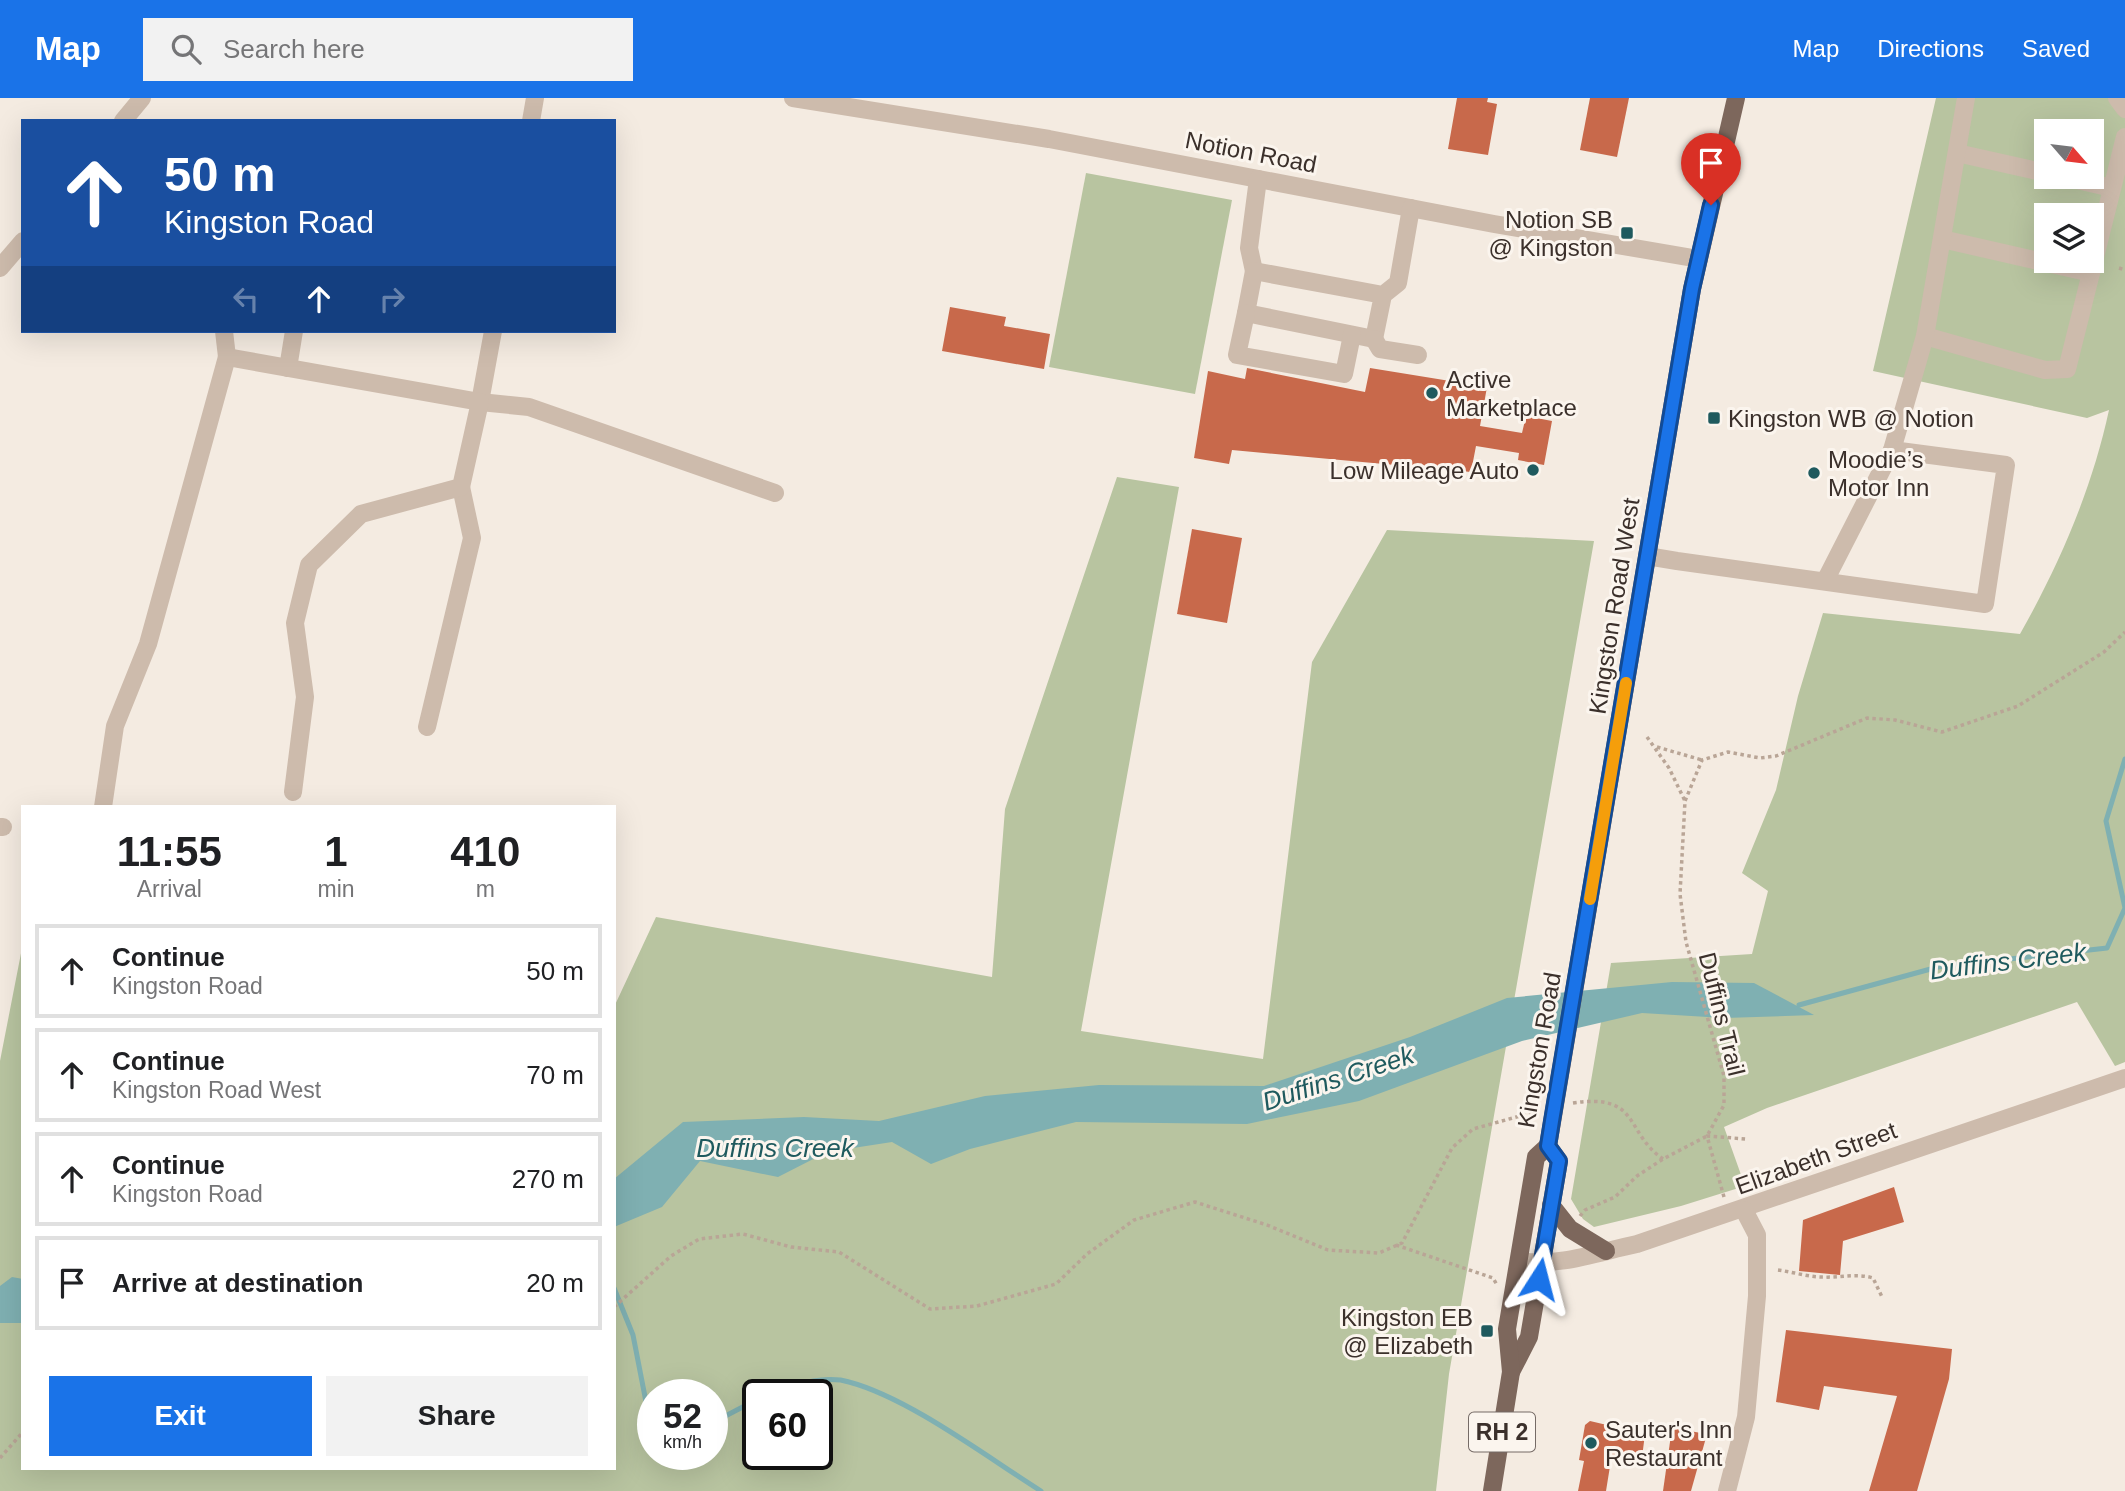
<!DOCTYPE html>
<meta charset="utf-8">
<style>
:root{--surface:#fff;--page:#f2f2f2;--text:#202124;--muted:#757577;--line:#e0e0e0;--accent:#1a73e8}
body{margin:0;font-family:Arial,sans-serif;background:var(--page);color:var(--text);height:100vh;display:flex;flex-direction:column;font-size:26px;white-space:nowrap}
*{box-sizing:border-box;margin:0}
p{font-size:23px;color:var(--muted)}
.icon{flex:none;width:38px;height:38px;fill:none;stroke:currentColor;stroke-width:2;stroke-linecap:round;stroke-linejoin:round}
.map{position:relative;flex:1;overflow:hidden}
.details{position:absolute;left:21px;top:707px;width:595px;height:665px;display:flex;flex-direction:column;background:var(--surface);border-radius:0px;box-shadow:0 7px 28px #0002}
.details>*{flex:none}
.guide{position:absolute;left:21px;top:21px;width:595px;height:214px;border-radius:0px;box-shadow:0 7px 28px #0002;background:#1a4fa0;color:#fff;overflow:hidden}
.needle{width:46px;rotate:118deg}
.fabs{position:absolute;left:2034px;top:21px;display:grid;gap:14px}
.fabs a{display:grid;place-items:center;width:70px;height:70px;border-radius:0px;background:var(--surface);box-shadow:0 7px 28px #0002;font-size:35px}
.speed{position:absolute;left:637px;top:1281px;display:flex;gap:14px;font-size:35px;font-weight:700;text-align:center}
.speed>*{display:grid;place-content:center;width:91px;height:91px;border-radius:50%;background:var(--surface);box-shadow:0 7px 28px #0002;line-height:1}
.speed small{font-size:18px;font-weight:400}
.speed .limit{border:4px solid #111;border-radius:10px;background:#fff;color:#111}
.pin{position:absolute;display:grid;place-items:center;width:60px;height:60px;color:#fff;margin:-72px -30px;border-radius:50% 50% 50% 0;rotate:-45deg;box-shadow:0 0 7px #0007}
.pin .icon{rotate:45deg}
.me{position:absolute;width:77px;margin:-38px;rotate:9deg;stroke-linejoin:round;filter:drop-shadow(0 0 5px #0008)}
.turn{display:flex;align-items:center;gap:24px;height:147px;padding:0 28px;font-size:32px}
.turn .icon{width:91px;height:91px;stroke-width:2.5}
.turn b{display:block;font-size:49px;line-height:60px}
.lanes{display:flex;align-items:center;height:66px;padding:0 28px;background:#0003;justify-content:center;gap:35px;direction:ltr}
.lanes .off{opacity:.35}
.eta{display:flex;justify-content:space-evenly;align-items:center;height:119px;text-align:center}
.eta b{font-size:42px;font-weight:800;line-height:49px}
.primary-button{display:flex;gap:14px;margin-top:auto;padding:14px 28px}
.primary-button a{flex:1;height:80px;border-radius:0px;background:var(--accent);color:#fff;font-size:28px;font-weight:800;line-height:80px;text-align:center}
.primary-button a+a{background:var(--page);color:var(--text)}
ul{padding:0;list-style:none}
li{display:flex;align-items:center;gap:21px;height:94px;margin:0 14px 10px;padding:0 14px;border:4px solid var(--line);border-radius:0px}
li div{flex:1}
li b{display:block;font-size:26px}
li em{font-style:normal}
header{display:flex;align-items:center;gap:42px;box-sizing:border-box;height:98px;padding:0 35px;background:var(--accent);color:#fff}
header strong{font-size:33px}
nav{display:flex;gap:38px;margin-inline-start:auto;font-size:24px}
.search{width:490px;height:63px;background:var(--page);display:flex;align-items:center;gap:18px;box-sizing:border-box;padding:0 24px;border-radius:0px;color:var(--muted);font-size:26px}
.map>svg:first-child{display:block}
</style>
<header>
<strong>Map</strong>
<div class="search"><svg class="icon" aria-label="search" viewBox="0 0 24 24"><circle cx="10" cy="10" r="6"/><path d="M15 15l6 6"/></svg>Search here</div>
<nav><a>Map</a><a>Directions</a><a>Saved</a></nav>
</header>
<div class="map">
<svg width="2125" height="1393" viewBox="0 0 2125 1393">
<rect width="100%" height="100%" fill="#f4ebe1"/>
<g fill="#b8c4a0" fill-rule="evenodd">
<path d="M1936 0H2125V964L2115 968 2077 904 1767 1010 1724 1029 1745 1088 1681 1108 1594 1129 1583 1121 1571 1101 1611 865 1752 856 1768 793 1742 775 1776 692 1798 598 1823 515 2020 536C2060 465 2092 391 2109 312L2087 320 1873 273ZM2046 33H2091V79H2046ZM2046 117H2091V163H2046Z"/>
<path d="M1086 75 1232 102 1195 296 1049 269Z"/>
<path d="M1117 379 1179 389 1081 933 1263 961 1312 564 1387 432 1594 443 1449 1276 1436 1393H0V963L23 845V1370H614V909L656 819 992 879 1005 711ZM653 1297H712V1356H653ZM758 1297H817V1356H758Z"/>
</g>
<g fill="#7fb0b2">
<path d="M1672 884 1754 885 1814 917 1724 920 1642 915 1522 943 1359 1003 1247 1026 1076 1024 970 1051 931 1066 892 1044 827 1054 778 1079 700 1063 662 1109 614 1129V1081L683 1024 804 1019 879 1023 985 998 1099 987 1264 988 1410 939 1507 900Z"/>
<path d="M12 1179 23 1181V1225H0V1188Z"/>
</g>
<g fill="none" stroke-linecap="round" stroke-linejoin="round">
<g stroke="#7fb0b2" stroke-width="5">
<path d="M1799 907 1938 869 2107 850 2125 810 2106 723 2125 661"/>
<path d="M614 1190 633 1237 647 1309 653 1319"/>
<path d="M766 1297C787 1287 826 1277 849 1284 909 1300 987 1359 1041 1393"/>
<path d="M712 1325 758 1301"/>
</g>
</g>
<g fill="#c8694b">
<path d="M1457 0H1488L1487 4 1497 6 1488 57 1448 51Z"/>
<path d="M1590 0H1629L1617 59 1580 52Z"/>
<path d="M950 209 1006 219 1004 228 1050 236 1044 271 942 253Z"/>
<path d="M1247 270 1365 294 1370 270 1487 289 1480 328 1522 335 1526 318 1552 323 1544 367 1518 362 1519 355 1476 348 1471 374 1232 352 1229 366 1194 360 1208 273 1245 281Z"/>
<path d="M1192 431 1242 440 1227 525 1177 516Z"/>
<path d="M1894 1089 1904 1124 1843 1143 1840 1177 1799 1173 1803 1122Z"/>
<path d="M1786 1232 1952 1251 1949 1281 1917 1393H1869L1897 1298 1824 1288 1819 1312 1776 1304Z"/>
<path d="M1590 1323 1645 1336 1641 1367 1611 1362 1606 1393H1578L1584 1363 1579 1362 1585 1327Z"/>
<path d="M1672 1330 1707 1336 1691 1393H1663Z"/>
</g>
<g fill="none" stroke-linecap="round" stroke-linejoin="round">
<g stroke="#b9a596" stroke-width="3.5" stroke-dasharray="3.5 3.5" stroke-linecap="butt">
<path d="M2119 170 2125 172"/>
<path d="M1647 639 1669 670 1685 703"/>
<path d="M1657 649 1702 662"/>
<path d="M1573 1005C1641 995 1624 1034 1663 1061"/>
<path d="M1724 1099 1707 1038 1746 1041"/>
<path d="M1580 1118 1585 1112 1615 1099 1637 1078 1663 1061 1707 1038 1724 1007V978L1686 844 1680 796 1685 703 1702 662 1728 654 1760 660 1776 658 1867 620 1895 622 1942 634 2018 608 2104 554 2125 534"/>
<path d="M1396 1147 1493 1180 1497 1187"/>
<path d="M1778 1172C1793 1174 1808 1179 1823 1179 1840 1180 1857 1175 1873 1180L1882 1199"/>
<path d="M614 1209 671 1158 699 1141 743 1136 791 1149 839 1154 930 1211 977 1208 1056 1186 1087 1156 1134 1122 1195 1104 1267 1127 1328 1152 1379 1155 1402 1145 1452 1050 1473 1031 1538 1013"/>
<path d="M0 1360 23 1334"/>
</g>
<g stroke="#cdbbac" stroke-width="18">
<path d="M793 0 1049 41 1494 126 1699 161"/>
<path d="M2117 0 2125 11"/>
<path d="M123 23 142 0"/>
<path d="M531 23 535 0"/>
<path d="M1957 55 2046 75"/>
<path d="M2064 79 2112 90"/>
<path d="M1942 141 2091 175"/>
<path d="M0 170 23 143"/>
<path d="M1254 173 1249 150 1258 81"/>
<path d="M1383 197 1254 173 1246 215 1374 241 1383 197 1398 185 1411 110"/>
<path d="M1246 215 1237 257 1344 276 1352 237"/>
<path d="M224 233 227 259"/>
<path d="M493 233 480 304 529 309 775 395"/>
<path d="M1925 238 2045 272 2067 271 2125 39"/>
<path d="M1374 241 1380 251 1418 257"/>
<path d="M288 270 294 233"/>
<path d="M1892 352 1925 238 1966 0"/>
<path d="M1647 458 1677 463 1985 506 2006 367 1892 352 1825 483"/>
<path d="M427 629 472 440 461 389"/>
<path d="M103 709 115 628 148 546 227 259 480 304 461 389 361 416 309 467 295 525 305 599 293 694"/>
<path d="M0 729H3"/>
<path d="M1520 1163C1560 1169 1598 1154 1637 1146L2125 980"/>
<path d="M1727 1393 1746 1319 1757 1198V1137L1744 1112"/>
</g>
<g stroke="#7d675c" stroke-width="18">
<path d="M1548 1048 1692 191 1736 0"/>
<path d="M1551 1107 1570 1131 1606 1153"/>
<path d="M1511 1274 1529 1239 1559 1063 1548 1048"/>
<path d="M1492 1393 1511 1274 1507 1231 1536 1059 1548 1048"/>
</g>
</g>
<g fill="none" stroke-linecap="round" stroke-linejoin="round">
<defs>
<path id="route" d="M1539 1181 1559 1063 1548 1048 1552 1023 1692 191 1711 107"/>
</defs>
<use href="#route" stroke="#114b97" stroke-width="18"/>
<use href="#route" stroke="#1a73e8" stroke-width="12"/>
<path stroke="#f59e0b" stroke-width="12" d="M1590 801 1626 585"/>
</g>
<g fill="#1f5a5e" stroke="#fbf5ee" stroke-width="2.5">
<rect x="1620" y="128" width="14" height="14" rx="3.5"/>
<circle cx="1432" cy="295" r="7"/>
<rect x="1707" y="313" width="14" height="14" rx="3.5"/>
<circle cx="1533" cy="372" r="7"/>
<circle cx="1814" cy="375" r="7"/>
<rect x="1480" y="1226" width="14" height="14" rx="3.5"/>
<circle cx="1591" cy="1345" r="7"/>
</g>
<g text-anchor="middle" dominant-baseline="central" stroke-width="6" stroke-linejoin="round" paint-order="stroke">
<rect fill="#fbf5ee" stroke="#756b66" stroke-width="2" x="1469" y="1314.5" width="66" height="39" rx="5"/>
<g font-size="23" font-weight="bold" fill="#3b302b">
<text x="1502" y="1334">RH 2</text>
</g>
<g font-size="24" fill="#3b302b" stroke="#fbf5ee">
<text transform="translate(1251 54) rotate(11)">Notion Road</text>
<text transform="translate(1614 508) rotate(-81)">Kingston Road West</text>
<text transform="translate(1722 916) rotate(76)">Duffins Trail</text>
<text transform="translate(1539 952) rotate(-80)">Kingston Road</text>
<text transform="translate(1816 1060) rotate(-20)">Elizabeth Street</text>
</g>
<g font-size="24" fill="#3b302b" stroke="#fbf5ee" text-anchor="start">
<text x="1613" y="121" text-anchor="end">Notion SB<tspan x="1613" dy="28">@ Kingston</tspan></text>
<text x="1446" y="281">Active<tspan x="1446" dy="28">Marketplace</tspan></text>
<text x="1728" y="320">Kingston WB @ Notion</text>
<text x="1828" y="361">Moodie’s<tspan x="1828" dy="28">Motor Inn</tspan></text>
<text x="1519" y="372" text-anchor="end">Low Mileage Auto</text>
<text x="1473" y="1219" text-anchor="end">Kingston EB<tspan x="1473" dy="28">@ Elizabeth</tspan></text>
<text x="1605" y="1331">Sauter's Inn<tspan x="1605" dy="28">Restaurant</tspan></text>
</g>
<g font-size="26" font-style="italic" fill="#1f5a5e" stroke="#fbf5ee">
<text transform="translate(2008 863) rotate(-7)">Duffins Creek</text>
<text transform="translate(1338 980) rotate(-18)">Duffins Creek</text>
<text x="775" y="1050">Duffins Creek</text>
</g>
</g>
</svg>
<div class="fabs">
<a><svg class="needle" viewBox="-14 -14 28 28"><path d="M0-13l5 13h-10z" fill="#e53935"/><path d="M0 13l5-13h-10z" fill="#757577"/></svg></a>
<a><svg class="icon" aria-label="layers" viewBox="0 0 24 24"><path d="M12 4l9 5-9 5-9-5zM3 14l9 5 9-5"/></svg></a>
</div>
<div class="speed"><div>52<small>km/h</small></div><div class="limit">60</div></div>
<div class="pin" style="left:1711px;top:107px;background:#d93025"><svg class="icon" aria-label="arrive" viewBox="0 0 24 24"><path d="M6 21V4h12l-3 4 3 4H6"/></svg></div>
<svg class="me" style="left:1539px;top:1181px" viewBox="-20 -20 40 40"><path d="M0-17L14 15 0 8-14 15z" fill="#1a73e8" stroke="#fff" stroke-width="4"/></svg>
<div class="guide">
<div class="turn"><svg class="icon" aria-label="ahead" viewBox="0 0 24 24"><path d="M12 20V5M6 11l6-6 6 6"/></svg><div><b>50 m</b>Kingston Road</div></div>
<div class="lanes"><svg class="icon off" aria-label="left" viewBox="0 0 24 24"><path d="M17 20v-9H6M10 6l-5 5 5 5"/></svg><svg class="icon" aria-label="ahead" viewBox="0 0 24 24"><path d="M12 20V5M6 11l6-6 6 6"/></svg><svg class="icon off" aria-label="right" viewBox="0 0 24 24"><path d="M7 20v-9h11M14 6l5 5-5 5"/></svg></div>
</div>
<section class="details">
<div class="eta">
<div><b>11:55</b><p>Arrival</p></div>
<div><b>1</b><p>min</p></div>
<div><b>410</b><p>m</p></div>
</div>
<ul>
<li><svg class="icon" aria-label="ahead" viewBox="0 0 24 24"><path d="M12 20V5M6 11l6-6 6 6"/></svg><div><b>Continue</b><p>Kingston Road</p></div><em>50 m</em></li>
<li><svg class="icon" aria-label="ahead" viewBox="0 0 24 24"><path d="M12 20V5M6 11l6-6 6 6"/></svg><div><b>Continue</b><p>Kingston Road West</p></div><em>70 m</em></li>
<li><svg class="icon" aria-label="ahead" viewBox="0 0 24 24"><path d="M12 20V5M6 11l6-6 6 6"/></svg><div><b>Continue</b><p>Kingston Road</p></div><em>270 m</em></li>
<li><svg class="icon" aria-label="arrive" viewBox="0 0 24 24"><path d="M6 21V4h12l-3 4 3 4H6"/></svg><div><b>Arrive at destination</b></div><em>20 m</em></li>
</ul>
<div class="primary-button"><a>Exit</a><a>Share</a></div>
</section>
</div>
